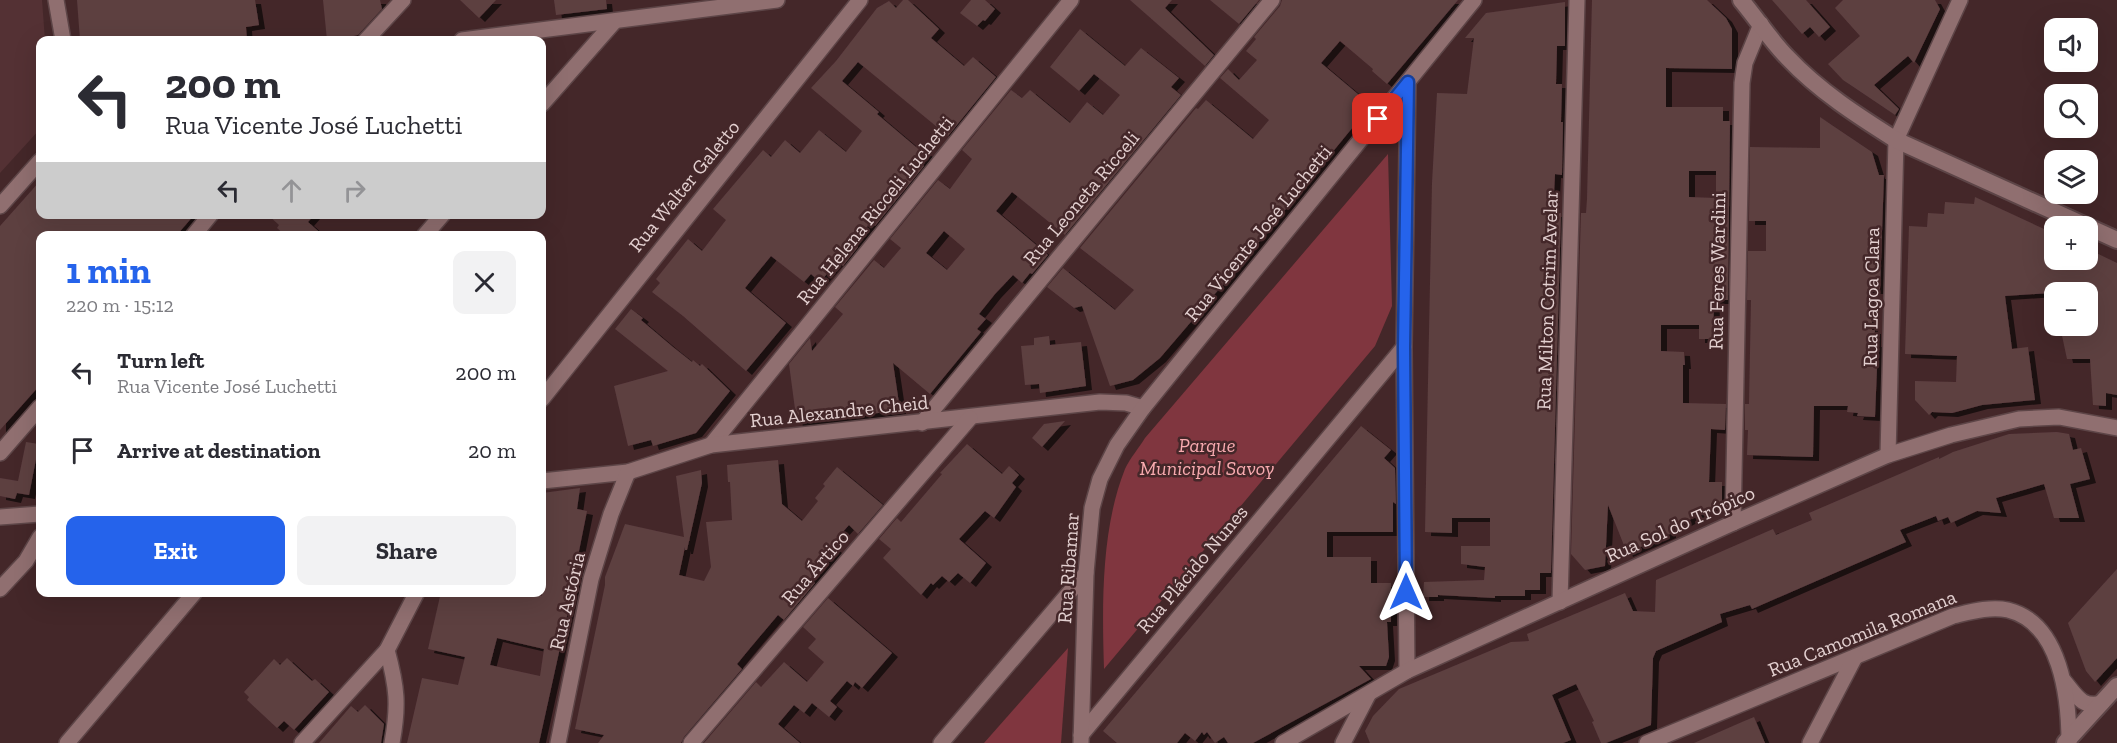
<!DOCTYPE html>
<meta charset="utf-8">
<style>
:root{--surface:#fff;--page:#f2f2f3;--text:#2b2b33;--muted:#7c7c81;--accent:#2563eb}
body{margin:0;font-family:"Zilla Slab",serif;background:var(--page);color:var(--text);height:100vh;display:flex;flex-direction:column;font-size:22px;white-space:nowrap}
*{box-sizing:border-box;margin:0}
p{font-size:20px;color:var(--muted)}
.icon{flex:none;width:33px;height:33px;fill:none;stroke:currentColor;stroke-width:2;stroke-linecap:round;stroke-linejoin:round}
.map{position:relative;flex:1;overflow:hidden}
.panel{position:absolute;left:36px;top:231px;width:510px;height:366px;display:flex;flex-direction:column;background:var(--surface);border-radius:12px;box-shadow:0 6px 24px #0002}
.panel>*{flex:none}
.guide{position:absolute;left:36px;top:36px;width:510px;height:183px;border-radius:12px;box-shadow:0 6px 24px #0002;background:#fff;color:var(--text);overflow:hidden}
.tools{position:absolute;left:2044px;top:18px;display:grid;gap:12px}
.tools a{display:grid;place-items:center;width:54px;height:54px;border-radius:12px;background:var(--surface);box-shadow:0 6px 24px #0002;font-size:30px}
.pin{position:absolute;display:grid;place-items:center;width:51px;height:51px;color:#fff;margin:-26px;border-radius:12px;box-shadow:0 3px 9px #0006}
.me{position:absolute;width:66px;margin:-33px;rotate:0deg;stroke-linejoin:round;filter:drop-shadow(0 0 4px #0008)}
.turn{display:flex;align-items:center;gap:21px;height:126px;padding:0 30px;font-size:27px}
.turn .icon{width:78px;height:78px;stroke-width:2.5}
.turn b{display:block;font-size:42px;line-height:51px}
.lanes{display:flex;align-items:center;height:57px;padding:0 30px;background:#0003;justify-content:center;gap:30px;direction:ltr}
.lanes .off{opacity:.35}
.round{display:grid;place-items:center;flex:none;width:63px;height:63px;border-radius:12px;background:var(--page)}
.headline{display:flex;align-items:center;justify-content:space-between;height:102px;padding:0 30px}
h1{font-size:36px;font-weight:700;line-height:45px;color:var(--accent)}
.cta{display:flex;gap:12px;margin-top:auto;padding:12px 30px}
.cta a{flex:1;height:69px;border-radius:12px;background:var(--accent);color:#fff;font-size:24px;font-weight:700;line-height:69px;text-align:center}
.cta a+a{background:var(--page);color:var(--text)}
ul{padding:0;list-style:none}
li{display:flex;align-items:center;gap:18px;height:78px;padding:0 30px}
li div{flex:1}
li b{display:block;font-size:22px}
li em{font-style:normal}
.map>svg:first-child{display:block}
</style>
<div class="map">
<svg width="2117" height="743" viewBox="0 0 2117 743">
<defs>
<filter id="shadow"><feDropShadow dx="6" dy="4" stdDeviation="0" flood-color="#0009"/></filter>
</defs>
<rect width="100%" height="100%" fill="#442729"/>
<path fill="#543134" d="M0 0H42L45 40H40V129L0 173Z"/>
<g fill="#80363f">
<path d="M1388 154 1392 306 1375 346 1104 669C1102 604 1101 529 1125 469 1130 458 1139 448 1145 438Z"/>
<path d="M1068 648 1061 743H984Z"/>
</g>
<g fill="#5d3f41" fill-rule="evenodd" filter="url(#shadow)">
<path d="M77 0H255L259 25 246 27 247 40H80Z"/>
<path d="M323 0H380L382 9 358 35 336 40H327Z"/>
<path d="M460 0H496L479 18Z"/>
<path d="M554 0H606L607 9 556 15Z"/>
<path d="M903 0H908L939 29 931 38 964 66 973 57 996 77 948 136 858 62 842 81 879 112 877 114 916 147 917 145 928 154 920 162 924 166 875 226 871 222 854 243 858 247 843 266 838 261 820 282 811 274 804 282 771 256 745 288 786 323 746 371 683 316 652 292 660 283 656 279 688 239 702 251 726 220 713 209 763 150 771 157 785 140 800 153 819 130 846 152 862 131 811 88 836 61 877 8 889 1 896 8Z"/>
<path d="M971 0H985L995 9 985 21 983 20 977 26 960 13Z"/>
<path d="M1130 0H1172L1165 8 1214 55 1205 66Z"/>
<path d="M1210 0H1259L1239 24Z"/>
<path d="M1282 0H1458L1387 84 1372 71 1373 69 1340 41 1321 63 1371 105 1249 254 1160 358 1133 380 1110 386 1082 306 1074 308 1047 287 1063 268 1115 310 1134 290 1080 248 1196 108 1198 109 1206 100 1253 139 1269 120 1220 78 1228 69 1239 80 1257 60 1246 51 1256 39 1254 37 1280 6Z"/>
<path d="M1592 0H1707L1726 18 1732 29V69L1666 68V107H1723V121H1730L1728 300H1714L1713 339H1699V325H1661V351L1684 352 1685 365H1683V403L1726 404 1725 430 1711 429 1709 482H1722V503L1670 530V534L1627 553 1608 505 1605 566 1585 570 1571 554 1581 213H1586L1587 199ZM1689 171H1716V198L1689 197Z"/>
<path d="M1772 0H1806L1830 27 1819 37 1810 27 1802 34Z"/>
<path d="M1843 0H1935L1940 9 1914 63 1908 56 1874 85 1899 109 1895 115 1843 80 1828 64 1860 36 1835 8Z"/>
<path d="M1565 2V46H1557L1556 84H1562L1561 122H1563L1562 175 1555 174 1553 213H1561L1551 573H1540V590H1525V596H1495V598L1438 595V597H1423L1424 582 1484 580 1485 567 1461 564V546H1490V518H1452V533L1425 532 1432 183 1437 93 1467 94 1474 38H1465L1486 13Z"/>
<path d="M1080 29 1125 66 1141 48 1179 78 1171 87 1181 95 1065 235 1012 192 996 211 1048 255 1032 274 1030 273 1022 283 1013 275 995 294 979 314 986 319 977 329 981 332 930 394 893 363 900 410 797 424 789 364 810 338 812 351 843 314 835 307 874 260 884 268 901 248 890 239 938 180 950 189 972 159 962 150 1011 90 1022 98 1030 90 1070 123 1087 102 1103 115 1120 95 1094 74 1079 91 1050 67ZM944 231 965 249 947 270 926 253Z"/>
<path d="M1820 117 1872 152 1879 175H1884L1880 290H1872V330H1875V343H1878L1875 417 1857 416 1858 413 1847 412 1848 406H1814L1813 457 1747 455 1748 430H1745V404H1749L1751 300H1747L1748 251H1766V221H1749L1750 147 1820 148Z"/>
<path d="M40 181V214H195L176 236H40V385L0 430V226Z"/>
<path d="M1975 197 2055 234V260H2088V249L2117 263V395L2106 393V406L2093 405 2090 359H2067L2061 331 2088 330V292L2051 291 2050 293 2005 296 2012 349 2028 347 2035 400 1982 405 1952 413 1932 412 1929 415 1915 400V381L1956 382 1957 356 1905 354 1909 226 1927 227 1928 213 1944 214 1945 202 1974 204Z"/>
<path d="M267 214H315L308 222 324 236H286L277 228 279 225Z"/>
<path d="M631 309 643 318 641 320 673 347 692 362 693 360 700 366 702 364 730 391 696 433 653 446 651 440 628 446 614 386 668 371 615 329Z"/>
<path d="M1049 336 1050 345 1081 342 1086 386 1040 393 1039 384 1025 385 1021 346 1034 345V338Z"/>
<path d="M1065 421 1042 447 1032 438 1044 424Z"/>
<path d="M1361 426 1391 450 1384 458 1395 468 1396 504 1393 502V532H1327V557H1371V583H1391V622H1387L1389 657 1386 666H1359L1371 679 1253 743H1228L1224 737 1215 743 1207 732 1204 735 1202 732 1195 741 1185 733 1177 743H1117L1103 731Z"/>
<path d="M2057 432 2069 434 2073 450 2081 448 2090 479 2070 484 2079 518H2054L2044 484 1996 498 2001 513 1977 511 1951 523 1948 517 1938 521 1936 516 1900 530 1906 542 1752 609 1750 605 1720 614 1722 622 1656 651 1653 658 1651 725 1606 743H1601L1592 722 1594 721 1576 684 1552 695 1571 740 1563 743H1370L1365 731 1373 716 1399 689 1511 642 1529 641 1527 634 1625 593 1633 611 1655 612 1656 580 1773 529 1776 535 1812 520 1809 513 1932 460 1939 457V459L1953 452 2009 434Z"/>
<path d="M26 442 39 444 29 495 17 493 15 499 0 496V478L18 481Z"/>
<path d="M967 444 1002 474 1009 466 1019 475 1012 483 1016 487 994 518 985 511 959 539 986 563 970 583 958 573 949 582 942 576 933 585 931 583 921 595 883 558 891 549 879 539 897 518 901 522 942 474 940 473Z"/>
<path d="M778 460 782 504 802 521 818 501 815 498 825 486 823 484 837 467 883 505 858 534 849 525 831 545 836 549 811 580 815 583 784 620 778 615 751 647 737 664 742 669 684 737 681 743H598L604 735 575 729 605 585V577L625 524 684 537 676 476 701 470 702 483 687 550H685V547L679 575 704 581 711 567 706 522 732 520 730 482H728L727 465Z"/>
<path d="M580 488 577 509 587 511 578 556 580 557 539 743H407L422 678 458 685 465 657 428 649 441 592H529L542 596V493ZM497 638 544 649 540 676 490 665Z"/>
<path d="M2117 569V658L2095 682 2086 671 2068 623Z"/>
<path d="M828 598 892 653 862 688 855 682 853 686 847 681 830 701 837 707 829 717 812 703 804 713 794 705 778 724 800 743H704L756 682 761 687 784 662 807 682 824 662 808 648 816 639 803 627Z"/>
<path d="M287 658 312 681 315 679 329 692 294 730 284 721 277 728 247 700 249 697 244 692 274 659 280 665Z"/>
<path d="M365 705 384 724 381 743H319L351 706 358 712Z"/>
<path d="M1754 717 1765 743H1694L1742 722Z"/>
</g>
<g fill="none" stroke-linecap="round" stroke-linejoin="round">
<defs>
<g id="minor">
<path d="M56 0 63 40"/>
<path d="M366 40 403 0"/>
<path d="M462 40 777 0"/>
<path d="M542 104 614 22"/>
<path d="M0 206 40 161"/>
<path d="M193 236 211 214"/>
<path d="M424 236 443 214"/>
<path d="M542 399 860 0"/>
<path d="M922 423 1272 0"/>
<path d="M711 445 1071 0"/>
<path d="M0 453 40 407"/>
<path d="M1888 455 1896 140 1960 0"/>
<path d="M542 481 628 472 711 445 1100 402 1126 403 1143 408"/>
<path d="M0 517 40 514"/>
<path d="M1733 523 1742 83 1745 63 1761 24"/>
<path d="M0 589 26 561 40 537"/>
<path d="M1560 602 1577 0"/>
<path d="M387 650C397 687 399 705 392 743"/>
<path d="M1407 671 1404 347 1408 82"/>
<path d="M2064 681C2076 695 2082 709 2102 703"/>
<path d="M1081 735 1404 347"/>
<path d="M67 743 195 592"/>
<path d="M302 743 387 650 417 592"/>
<path d="M558 743 591 579 611 514 628 472"/>
<path d="M691 743 970 418"/>
<path d="M941 743 1086 573"/>
<path d="M1081 743 1086 573 1092 508 1100 479 1117 445 1143 408 1198 340 1474 0"/>
<path d="M1283 743 1407 671 1733 523 1888 455 1951 435 2019 419 2059 417 2117 428"/>
<path d="M1343 743 1368 695"/>
<path d="M1647 743 1953 616C1970 612 1990 606 2008 610 2061 623 2069 698 2069 743"/>
<path d="M1810 743 1855 657"/>
</g>
<path id="tertiary" d="M1741 0C1757 19 1771 41 1788 58 1819 91 1858 116 1896 140L2117 240"/>
<path id="secondary" d="M2065 743 2117 686"/>
</defs>
<use href="#minor" stroke="#5d4547" stroke-width="18"/>
<use href="#tertiary" stroke="#5d4547" stroke-width="20"/>
<use href="#secondary" stroke="#5d4547" stroke-width="20"/>
<use href="#minor" stroke="#906f70" stroke-width="15"/>
<use href="#tertiary" stroke="#906f70" stroke-width="16"/>
<use href="#secondary" stroke="#906f70" stroke-width="16"/>
</g>
<g fill="none" stroke-linecap="round" stroke-linejoin="round">
<defs>
<path id="route" d="M1378 119 1408 82 1404 347 1406 592"/>
</defs>
<use href="#route" stroke="#184099" stroke-width="15"/>
<use href="#route" stroke="#2563eb" stroke-width="10"/>
</g>
<g text-anchor="middle" dominant-baseline="central" stroke-width="5" stroke-linejoin="round" paint-order="stroke">
<g font-size="20" fill="#e3d0d0" stroke="#442729">
<text transform="translate(684 186) rotate(-51)">Rua Walter Galetto</text>
<text transform="translate(1081 198) rotate(-50)">Rua Leoneta Ricceli</text>
<text transform="translate(875 210) rotate(-51)">Rua Helena Ricceli Luchetti</text>
<text transform="translate(1258 233) rotate(-51)">Rua Vicente José Luchetti</text>
<text transform="translate(1717 271) rotate(-89)">Rua Feres Wardini</text>
<text transform="translate(1871 297) rotate(-89)">Rua Lagoa Clara</text>
<text transform="translate(1547 300) rotate(-88)">Rua Milton Cotrim Avelar</text>
<text transform="translate(839 411) rotate(-6)">Rua Alexandre Cheid</text>
<text transform="translate(1680 524) rotate(-24)">Rua Sol do Trópico</text>
<text transform="translate(815 567) rotate(-49)">Rua Ártico</text>
<text transform="translate(1068 568) rotate(-86)">Rua Ribamar</text>
<text transform="translate(1192 569) rotate(-50)">Rua Plácido Nunes</text>
<text transform="translate(567 601) rotate(-77)">Rua Astória</text>
<text transform="translate(1862 633) rotate(-22)">Rua Camomila Romana</text>
</g>
<g font-size="20" font-style="italic" fill="#f9abb0" stroke="#442729">
<text x="1207" y="445">Parque<tspan x="1207" dy="23">Municipal Savoy</tspan></text>
</g>
</g>
</svg>
<div class="tools">
<a><svg class="icon" aria-label="sound" viewBox="0 0 24 24"><path d="M4 9h4l5-4v14l-5-4H4zM17 9q2 3 0 6"/></svg></a>
<a><svg class="icon" aria-label="search" viewBox="0 0 24 24"><circle cx="10" cy="10" r="6"/><path d="M15 15l6 6"/></svg></a>
<a><svg class="icon" aria-label="layers" viewBox="0 0 24 24"><path d="M12 4l9 5-9 5-9-5zM3 14l9 5 9-5"/></svg></a>
<a>+</a>
<a>−</a>
</div>
<div class="pin" style="left:1378px;top:119px;background:#d93025"><svg class="icon" aria-label="arrive" viewBox="0 0 24 24"><path d="M6 21V4h12l-3 4 3 4H6"/></svg></div>
<svg class="me" style="left:1406px;top:592px" viewBox="-20 -20 40 40"><path d="M0-17L14 15 0 8-14 15z" fill="#2563eb" stroke="#fff" stroke-width="4"/></svg>
<div class="guide">
<div class="turn"><svg class="icon" aria-label="left" viewBox="0 0 24 24"><path d="M17 20v-9H6M10 6l-5 5 5 5"/></svg><div><b>200 m</b>Rua Vicente José Luchetti</div></div>
<div class="lanes"><svg class="icon" aria-label="left" viewBox="0 0 24 24"><path d="M17 20v-9H6M10 6l-5 5 5 5"/></svg><svg class="icon off" aria-label="ahead" viewBox="0 0 24 24"><path d="M12 20V5M6 11l6-6 6 6"/></svg><svg class="icon off" aria-label="right" viewBox="0 0 24 24"><path d="M7 20v-9h11M14 6l5 5-5 5"/></svg></div>
</div>
<section class="panel">
<div class="headline"><div><h1>1 min</h1><p>220 m · 15:12</p></div><a class="round"><svg class="icon" aria-label="close" viewBox="0 0 24 24"><path d="M6 6l12 12M18 6L6 18"/></svg></a></div>
<ul>
<li><svg class="icon" aria-label="left" viewBox="0 0 24 24"><path d="M17 20v-9H6M10 6l-5 5 5 5"/></svg><div><b>Turn left</b><p>Rua Vicente José Luchetti</p></div><em>200 m</em></li>
<li><svg class="icon" aria-label="arrive" viewBox="0 0 24 24"><path d="M6 21V4h12l-3 4 3 4H6"/></svg><div><b>Arrive at destination</b></div><em>20 m</em></li>
</ul>
<div class="cta"><a>Exit</a><a>Share</a></div>
</section>
</div>
